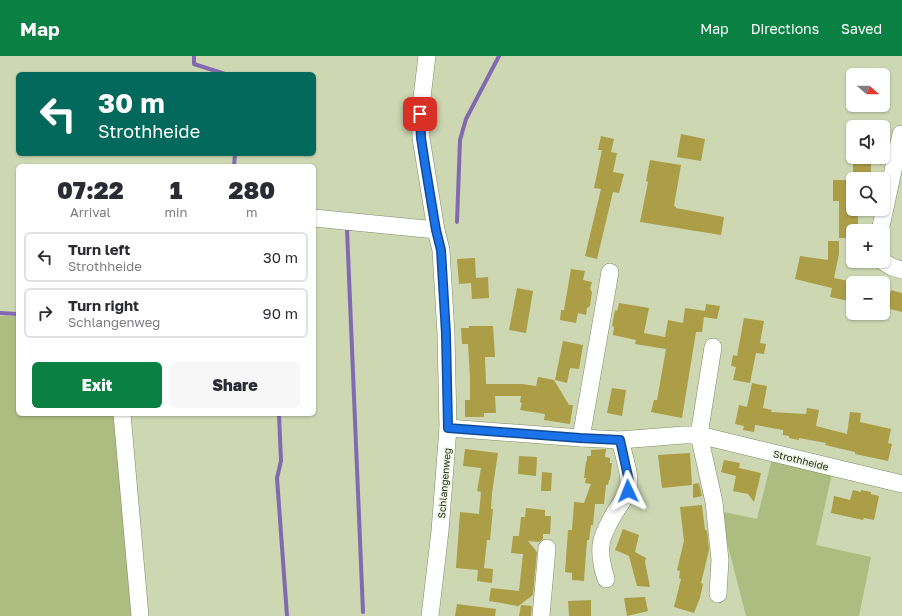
<!DOCTYPE html>
<meta charset="utf-8">
<style>
:root{--surface:#fff;--page:#f7f7f7;--text:#2b2b33;--muted:#7c7c81;--line:#e1e1e2;--accent:#0b8043}
body{margin:0;font-family:"Golos Text",sans-serif;background:var(--page);color:var(--text);height:100vh;display:flex;flex-direction:column;font-size:15px;white-space:nowrap}
*{box-sizing:border-box;margin:0}
p{font-size:13px;color:var(--muted)}
.icon{flex:none;width:22px;height:22px;fill:none;stroke:currentColor;stroke-width:2;stroke-linecap:round;stroke-linejoin:round}
.map{position:relative;flex:1;overflow:hidden}
.drawer{position:absolute;left:16px;top:108px;width:300px;height:252px;display:flex;flex-direction:column;background:var(--surface);border-radius:6px;box-shadow:0 1px 3px #0004}
.drawer>*{flex:none}
.hud{position:absolute;left:16px;top:16px;width:300px;height:84px;border-radius:6px;box-shadow:0 1px 3px #0004;background:#00695c;color:#fff;overflow:hidden}
.needle{width:26px;rotate:111deg}
.tools{position:absolute;left:846px;top:12px;display:grid;gap:8px}
.tools a{display:grid;place-items:center;width:44px;height:44px;border-radius:6px;background:var(--surface);box-shadow:0 1px 3px #0004;font-size:20px}
.pin{position:absolute;display:grid;place-items:center;width:34px;height:34px;color:#fff;margin:-17px;border-radius:8px;box-shadow:0 2px 6px #0006}
.me{position:absolute;width:44px;margin:-22px;rotate:358deg;stroke-linejoin:round;filter:drop-shadow(0 0 3px #0008)}
.turn{display:flex;align-items:center;gap:14px;height:84px;padding:0 16px;font-size:18px}
.turn .icon{width:52px;height:52px;stroke-width:2.5}
.turn b{display:block;font-size:28px;line-height:34px}
.eta{display:flex;justify-content:space-evenly;align-items:center;height:68px;text-align:center}
.eta b{font-size:24px;font-weight:800;line-height:28px}
.action{display:flex;gap:8px;margin-top:auto;padding:8px 16px}
.action a{flex:1;height:46px;border-radius:6px;background:var(--accent);color:#fff;font-size:16px;font-weight:800;line-height:46px;text-align:center}
.action a+a{background:var(--page);color:var(--text)}
ul{padding:0;list-style:none}
li{display:flex;align-items:center;gap:12px;height:50px;margin:0 8px 6px;padding:0 8px;border:2px solid var(--line);border-radius:6px}
li div{flex:1}
li b{display:block;font-size:15px}
li em{font-style:normal}
header{display:flex;align-items:center;gap:24px;box-sizing:border-box;height:56px;padding:0 20px;background:var(--accent);color:#fff}
header strong{font-size:19px}
nav{display:flex;gap:22px;margin-inline-start:auto;font-size:14px}
.map>svg:first-child{display:block}
</style>
<header>
<strong>Map</strong>
<nav><a>Map</a><a>Directions</a><a>Saved</a></nav>
</header>
<div class="map">
<svg width="902" height="560" viewBox="0 0 902 560">
<rect width="100%" height="100%" fill="#cdd7b2"/>
<g fill="#adbc80">
<path d="M0 260H18V358H114L134 560H0Z"/>
<path d="M772 403 832 418 816 489 871 501 859 560H746L719 455 757 463Z"/>
</g>
<g fill="none" stroke-linecap="round" stroke-linejoin="round">
<g stroke="#836ab0" stroke-width="4">
<path d="M194 0V8L225 18"/>
<path d="M234 110 235 98"/>
<path d="M457 166 460 84 466 63 499 0"/>
<path d="M351 173H347L363 556"/>
<path d="M0 257 18 258"/>
<path d="M279 358 281 405 277 422 287 560"/>
</g>
</g>
<g fill="#ac9d47">
<path d="M681 78 705 83 701 105 677 101Z"/>
<path d="M601 80 614 83 611 96 604 95 617 97 613 116 624 118 619 137 613 136 597 203 585 200 601 133 594 132 602 94H598Z"/>
<rect x="853" y="101" width="18" height="22"/>
<path d="M650 104 681 109 674 150 676 151V152L724 161 721 179 640 166 648 126 646 125Z"/>
<path d="M833 124H853V158H858V175H853V182H839V145H833Z"/>
<path d="M828 185H839V198L834 222 853 226V246L830 241 832 232 795 223 800 200 828 204Z"/>
<path d="M475 202 476 222 488 221 489 242 472 243 471 227 459 228 457 203Z"/>
<path d="M571 213 585 215 583 224 592 226 590 233 592 236 590 250 587 252 586 259 578 257 576 267 560 264 561 254H564Z"/>
<path d="M517 232 533 235 526 277 509 274Z"/>
<path d="M891 234 902 237V256L886 252Z"/>
<path d="M619 247 649 252 644 277 665 281 668 264 683 267 685 252 705 255 706 248 720 250 717 263 704 261 702 276H696L682 362 651 356 654 344H657L666 293 635 288 636 284 613 279 614 271 612 270 615 254 617 255Z"/>
<path d="M744 262 764 265 760 287 766 288 764 298 756 297 750 327 733 324 736 311 731 310 733 299 737 300Z"/>
<path d="M469 270H493L495 301H485L486 328H522L536 330 538 321 554 324 569 349H573L570 368 544 364 545 358 520 354 522 347 520 346 521 340H495L496 357H484V361H465V344H470V321L468 288H462L461 272H469Z"/>
<path d="M563 285 583 289 579 313 570 312 567 327 555 324Z"/>
<path d="M752 327 767 330 763 352 772 354 771 356 806 358 807 352 819 354 816 370 847 378 850 356 861 357 860 366 891 373 888 387 892 388 888 405 855 398V396L825 389 826 387 799 382V384L789 382V380L783 379V374L755 369 754 376 743 374 744 370 735 368 739 349 747 351Z"/>
<path d="M612 332 626 334 622 360 607 357Z"/>
<path d="M465 393 498 397 492 437 491 453H493L490 484H487L484 512 493 513 492 527 477 525 478 514 456 512 460 456 479 458 481 436 477 435 481 412 463 410Z"/>
<path d="M606 393 605 401 610 402V407H612L610 424H609L608 429H606L604 448H595L593 469H591L589 484H587L584 525 572 524V517L565 516 568 474H572L574 446 584 447 591 428 585 427 586 422H584L586 405H587V400H591V394Z"/>
<path d="M690 397 692 429 662 432 658 399Z"/>
<path d="M519 400 537 401 536 420 518 418Z"/>
<path d="M724 404 740 407 739 412 761 417 754 446 748 438 733 435 736 420 721 416Z"/>
<path d="M542 416 552 417 551 435H541Z"/>
<path d="M699 427 702 440 693 442V428Z"/>
<path d="M853 434 861 436V434L871 436V438L879 440 874 464 864 462 863 464 831 457 834 440 850 444Z"/>
<path d="M702 449 705 474H707L709 494 701 527 703 528 700 542 694 557 674 551 681 523 679 522 680 515 677 514 684 485 680 451Z"/>
<path d="M526 452 545 454V460H551L550 478H543V483L539 486 528 485 537 496 533 539 517 551 518 550 489 545 491 532 519 535 523 498 511 497 513 480H519L521 461H525Z"/>
<path d="M623 473 639 479 635 496 646 502 645 506 650 531 637 530 629 500 615 494Z"/>
<path d="M645 541 648 555 627 560 624 542Z"/>
<path d="M591 544V560H569L568 545Z"/>
<path d="M457 548 496 553 495 560H455Z"/>
<path d="M521 549 532 550 531 560H519Z"/>
</g>
<g fill="none" stroke-linecap="round" stroke-linejoin="round">
<defs>
<g id="minor">
<path d="M427 0 420 58 421 82 436 174 441 194 446 278 448 372 440 475 430 560"/>
<path d="M314 162 436 174"/>
<path d="M880 175 901 78"/>
<path d="M882 205 892 211 902 214"/>
<path d="M713 291 699 379 714 446 720 504 718 538"/>
<path d="M122 358 140 560"/>
<path d="M448 372 581 382 620 384 684 379H699L902 428"/>
<path d="M581 382 610 216"/>
<path d="M606 523C596 491 600 481 617 453 620 448 626 441 628 435 632 422 623 397 620 384"/>
<path d="M541 560 547 492"/>
</g>
</defs>
<use href="#minor" stroke="#808966" stroke-width="18"/>
<use href="#minor" stroke="#fff" stroke-width="17"/>
</g>
<g fill="none" stroke-linecap="round" stroke-linejoin="round">
<defs>
<path id="route" d="M420 58 421 82 425 108 436 174 441 194 446 278 448 372 580 382 620 384 629 425 628 435"/>
</defs>
<use href="#route" stroke="#114b97" stroke-width="10"/>
<use href="#route" stroke="#1a73e8" stroke-width="7"/>
</g>
<g text-anchor="middle" dominant-baseline="central" stroke-width="3" stroke-linejoin="round" paint-order="stroke">
<g font-size="10" fill="#25291b" stroke="#f0f6e3">
<text transform="translate(801 404) rotate(14)">Strothheide</text>
<text transform="translate(444 427) rotate(-85)">Schlangenweg</text>
</g>
</g>
</svg>
<div class="tools">
<a><svg class="needle" viewBox="-14 -14 28 28"><path d="M0-13l5 13h-10z" fill="#e53935"/><path d="M0 13l5-13h-10z" fill="#7c7c81"/></svg></a>
<a><svg class="icon" aria-label="sound" viewBox="0 0 24 24"><path d="M4 9h4l5-4v14l-5-4H4zM17 9q2 3 0 6"/></svg></a>
<a><svg class="icon" aria-label="search" viewBox="0 0 24 24"><circle cx="10" cy="10" r="6"/><path d="M15 15l6 6"/></svg></a>
<a>+</a>
<a>−</a>
</div>
<div class="pin" style="left:420px;top:58px;background:#d93025"><svg class="icon" aria-label="arrive" viewBox="0 0 24 24"><path d="M6 21V4h12l-3 4 3 4H6"/></svg></div>
<svg class="me" style="left:628px;top:435px" viewBox="-20 -20 40 40"><path d="M0-17L14 15 0 8-14 15z" fill="#1a73e8" stroke="#fff" stroke-width="4"/></svg>
<div class="hud">
<div class="turn"><svg class="icon" aria-label="left" viewBox="0 0 24 24"><path d="M17 20v-9H6M10 6l-5 5 5 5"/></svg><div><b>30 m</b>Strothheide</div></div>
</div>
<section class="drawer">
<div class="eta">
<div><b>07:22</b><p>Arrival</p></div>
<div><b>1</b><p>min</p></div>
<div><b>280</b><p>m</p></div>
</div>
<ul>
<li><svg class="icon" aria-label="left" viewBox="0 0 24 24"><path d="M17 20v-9H6M10 6l-5 5 5 5"/></svg><div><b>Turn left</b><p>Strothheide</p></div><em>30 m</em></li>
<li><svg class="icon" aria-label="right" viewBox="0 0 24 24"><path d="M7 20v-9h11M14 6l5 5-5 5"/></svg><div><b>Turn right</b><p>Schlangenweg</p></div><em>90 m</em></li>
</ul>
<div class="action"><a>Exit</a><a>Share</a></div>
</section>
</div>
